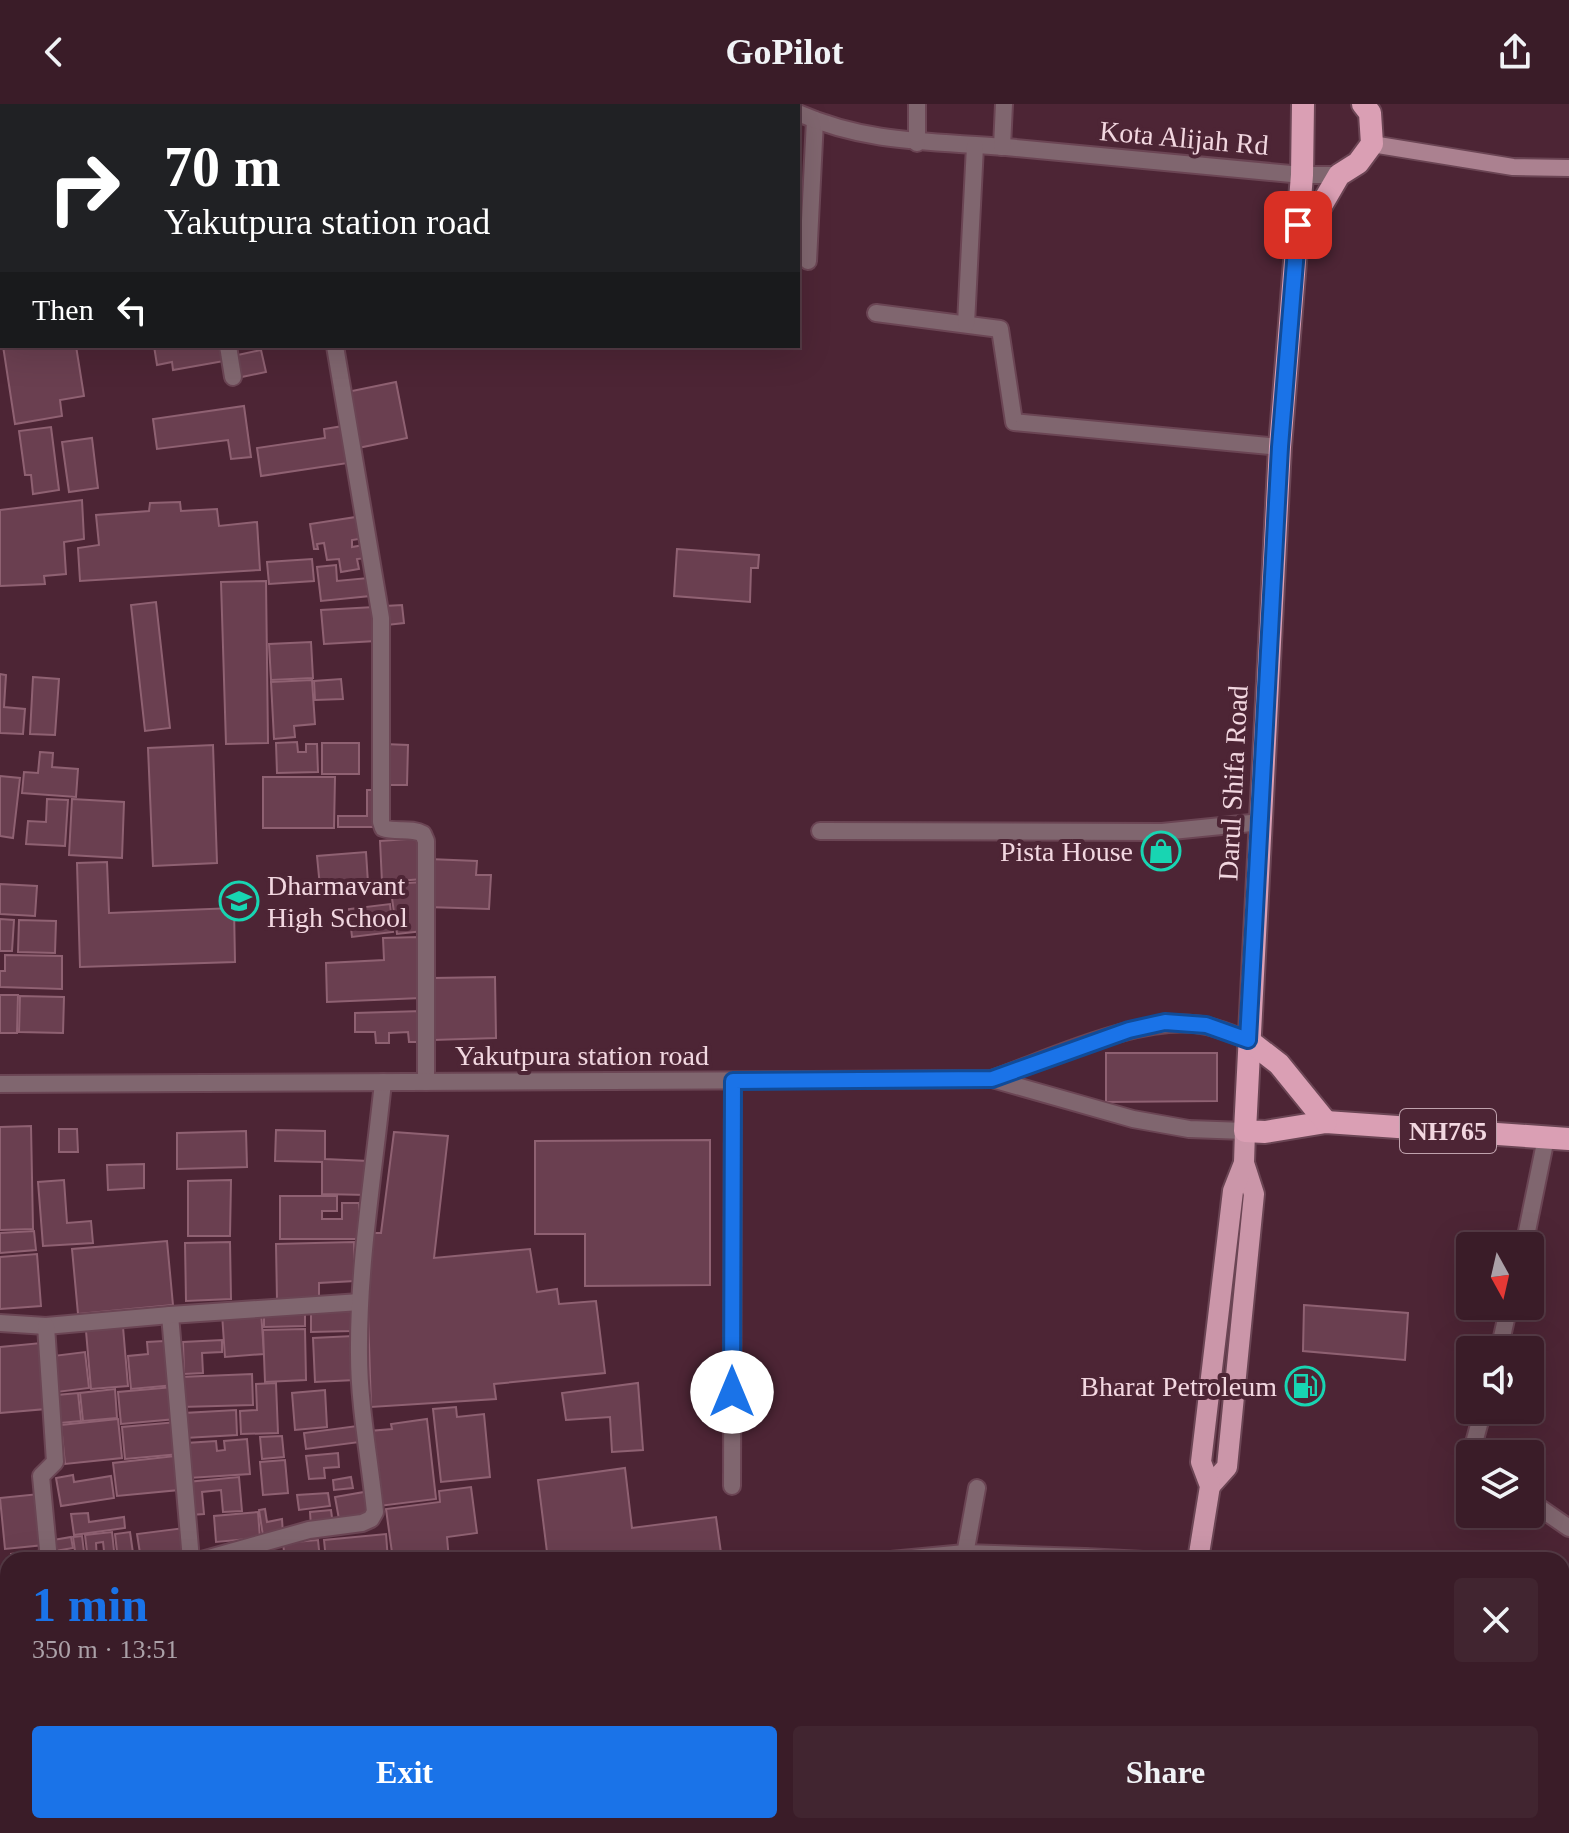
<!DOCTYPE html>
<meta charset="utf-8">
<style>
:root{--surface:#3a1c28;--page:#412530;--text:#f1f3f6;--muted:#aba1a8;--line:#543a45;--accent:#1a73e8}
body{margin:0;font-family:"Times New Roman",serif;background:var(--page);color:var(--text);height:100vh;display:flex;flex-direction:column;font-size:30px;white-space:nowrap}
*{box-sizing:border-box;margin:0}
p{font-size:26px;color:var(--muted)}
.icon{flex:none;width:44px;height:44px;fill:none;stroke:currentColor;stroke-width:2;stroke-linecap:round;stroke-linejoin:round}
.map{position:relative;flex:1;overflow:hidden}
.panel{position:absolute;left:0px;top:1448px;width:1570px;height:282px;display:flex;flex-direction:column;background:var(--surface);border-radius:24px 24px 0 0;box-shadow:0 8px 32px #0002,0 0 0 2px var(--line)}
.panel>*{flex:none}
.guide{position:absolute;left:0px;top:0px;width:800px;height:244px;box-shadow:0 8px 32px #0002,0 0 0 2px var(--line);background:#202124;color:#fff;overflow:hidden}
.needle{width:52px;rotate:172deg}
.tools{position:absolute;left:1456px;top:1128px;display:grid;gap:16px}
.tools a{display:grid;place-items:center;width:88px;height:88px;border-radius:8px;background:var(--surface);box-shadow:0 8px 32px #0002,0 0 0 2px var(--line);font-size:40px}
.pin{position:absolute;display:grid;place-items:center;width:68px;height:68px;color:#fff;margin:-34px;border-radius:16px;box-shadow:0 4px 12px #0006}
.me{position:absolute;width:88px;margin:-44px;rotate:0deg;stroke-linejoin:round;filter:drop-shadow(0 0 6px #0008)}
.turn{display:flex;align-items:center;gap:28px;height:168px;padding:0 32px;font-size:36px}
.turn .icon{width:104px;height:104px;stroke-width:2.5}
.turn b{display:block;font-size:56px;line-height:68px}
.then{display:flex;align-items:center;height:76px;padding:0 32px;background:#0003;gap:16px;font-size:30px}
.round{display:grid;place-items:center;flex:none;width:84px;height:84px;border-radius:8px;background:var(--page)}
.headline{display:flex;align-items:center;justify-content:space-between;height:136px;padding:0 32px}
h1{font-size:48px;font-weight:600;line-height:60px;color:var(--accent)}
.action{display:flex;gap:16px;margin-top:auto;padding:16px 32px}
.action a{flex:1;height:92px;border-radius:8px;background:var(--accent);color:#fff;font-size:32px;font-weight:600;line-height:92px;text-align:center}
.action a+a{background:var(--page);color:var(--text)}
header{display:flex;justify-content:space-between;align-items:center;height:104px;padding:0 32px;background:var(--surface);font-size:36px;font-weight:600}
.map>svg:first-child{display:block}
</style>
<header><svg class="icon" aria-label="back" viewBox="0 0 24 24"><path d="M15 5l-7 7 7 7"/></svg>GoPilot<svg class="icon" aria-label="share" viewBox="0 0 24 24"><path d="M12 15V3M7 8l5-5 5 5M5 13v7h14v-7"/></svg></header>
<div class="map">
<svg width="1569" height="1729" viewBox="0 0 1569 1729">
<rect width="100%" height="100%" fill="#4d2535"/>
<g fill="#6a3f50" stroke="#8f6172" stroke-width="2">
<path d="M124 0H170V2H125Z"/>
<path d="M2 124V197H0V125Z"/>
<path d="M3 242H76L84 292 60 296 62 312 15 320Z"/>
<path d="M154 242H221L224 257 173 266 172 258 157 261Z"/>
<path d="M261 246 266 268 237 274 233 252Z"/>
<path d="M396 278 407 334 358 344 347 288Z"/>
<path d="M244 302 251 353 231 355 228 336 157 345 153 315Z"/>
<path d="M343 322 348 359 261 372 257 344 325 334 324 325Z"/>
<path d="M51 323 59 386 33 390 31 371H25L19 327Z"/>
<path d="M92 334 98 384 69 388 62 338Z"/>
<path d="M82 396 84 435 64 438 66 470 44 472 45 480 0 482V406Z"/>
<path d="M180 398 181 407 217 405 219 422 257 418 260 466 80 477 78 444 99 441 96 411 149 407 150 399Z"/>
<path d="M356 413 359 435 352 436V443L364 441 366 454 357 455 359 465 341 468 339 455 327 456 324 439 317 440 318 445H314L310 420Z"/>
<path d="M677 445 759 451 758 464H751L750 498 674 492Z"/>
<path d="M312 455 314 477 269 480 267 458Z"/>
<path d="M336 461 337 477 368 474 370 492 321 497 317 463Z"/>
<path d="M266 477 268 639 226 640 221 478Z"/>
<path d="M156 498 170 624 145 627 131 501Z"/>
<path d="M402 501 404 519 387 521 385 502Z"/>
<path d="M374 503 376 537 324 540 321 506Z"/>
<path d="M311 538 313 574 271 576 269 540Z"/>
<path d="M0 570 6 571 4 603 25 605 23 630 0 629Z"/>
<path d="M33 573 59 575 55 631 30 630Z"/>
<path d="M341 575 343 595 315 596 314 577Z"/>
<path d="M312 576 315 620 294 622 295 633 274 635 271 578Z"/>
<path d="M297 638 298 648H306V640H317L318 668 277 669 276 639Z"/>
<rect x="322" y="639" width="37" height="31"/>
<path d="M384 640 408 641 407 681H383Z"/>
<path d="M213 641 217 759 153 762 148 644Z"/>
<path d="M40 648 53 649 52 663 78 665 76 693 22 689 24 668 38 669Z"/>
<path d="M0 672 20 674 13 734 0 732Z"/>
<path d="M263 673H335L334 724H263Z"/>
<path d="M367 686H378V723H338V712H367Z"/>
<path d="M47 695 68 696 65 742 26 740 28 717 46 718Z"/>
<path d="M72 695 124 698 122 754 69 751Z"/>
<path d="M422 734 424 775 382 778 380 737Z"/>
<path d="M366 748 368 779 320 783 317 752Z"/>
<path d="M429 755 477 757 476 771H491L489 805 427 803Z"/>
<path d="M107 758 109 809 234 804 235 858 80 863 77 759Z"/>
<path d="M423 778V827L397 830 390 780Z"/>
<path d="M0 780 37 782 35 812 0 810Z"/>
<path d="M390 800 393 828 352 833 349 805Z"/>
<path d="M0 815 14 816 12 847H0Z"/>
<path d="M19 816 56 817 55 849 18 848Z"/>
<path d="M419 833 421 894 327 898 326 859 384 856 383 834Z"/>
<path d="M5 851 62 852V885L0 883V867H5Z"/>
<path d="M495 873 496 934 433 936V874Z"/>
<path d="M0 891H18L17 929H0Z"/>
<path d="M20 892 64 893 63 929 19 928Z"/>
<path d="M422 907 423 938H409L408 928 389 929V939H376L375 928H355V909Z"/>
<path d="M1106 949H1217V997L1106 998Z"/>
<path d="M31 1022 33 1125 0 1126V1023Z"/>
<path d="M59 1025H77L78 1048H59Z"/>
<path d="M276 1026 325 1027V1055L368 1057 367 1091 322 1090V1058L275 1057Z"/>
<path d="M246 1027 247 1063 177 1065V1029Z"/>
<path d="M394 1028 448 1032 434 1154 530 1145 537 1188 557 1185 559 1200 596 1197 605 1269 494 1280 496 1295 371 1303 367 1178 371 1129H381Z"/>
<path d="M710 1036V1181L585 1182V1130H535V1037Z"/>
<path d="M144 1060V1084L108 1086 107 1061Z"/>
<path d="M64 1076 67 1119 91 1117 93 1139 43 1142 38 1078Z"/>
<path d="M231 1076 230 1132H188V1077Z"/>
<path d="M280 1092H337V1107H322V1115H342V1099H359V1135H280Z"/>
<path d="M34 1127 36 1146 0 1149V1129Z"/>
<path d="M167 1137 173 1201 78 1210 72 1145Z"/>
<path d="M230 1138 231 1195 186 1197 185 1139Z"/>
<path d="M354 1138 355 1177 319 1179V1194L277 1196 276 1140Z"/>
<path d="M37 1150 41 1202 0 1205V1153Z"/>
<path d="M1304 1201 1408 1209 1405 1256 1303 1247Z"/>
<path d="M305 1206V1222L264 1223V1208Z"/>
<path d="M261 1207 264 1250 225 1253 222 1210Z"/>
<path d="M351 1207 352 1227 311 1228V1208Z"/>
<path d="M123 1223 128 1282 91 1285 86 1227Z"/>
<path d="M305 1225 306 1276 265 1278 263 1226Z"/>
<path d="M353 1232 355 1276 315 1278 313 1234Z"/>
<path d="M222 1236V1248L202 1249 203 1269 184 1270 183 1238Z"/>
<path d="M164 1237 175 1281 131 1285 128 1252 148 1250 147 1238Z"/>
<path d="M41 1239 46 1305 0 1309V1243Z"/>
<path d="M85 1248 89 1284 57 1288 53 1252Z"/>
<path d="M252 1270 253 1301 181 1303 180 1273Z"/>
<path d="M276 1279 278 1329 241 1330 240 1307 257 1306 256 1280Z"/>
<path d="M638 1279 643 1346 612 1348 610 1313 566 1316 562 1289Z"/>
<path d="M173 1283 176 1315 121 1320 118 1288Z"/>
<path d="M115 1285 117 1314 83 1317 80 1289Z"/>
<path d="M325 1286 327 1323 295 1326 292 1289Z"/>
<path d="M78 1289 81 1317 60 1319 57 1291Z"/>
<path d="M456 1303 457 1313 484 1310 490 1373 441 1378 433 1305Z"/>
<path d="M236 1306 237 1331 185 1334 184 1309Z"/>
<path d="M118 1315 122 1354 65 1360 61 1321Z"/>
<path d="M427 1315 436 1395 379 1402 369 1327 392 1325 391 1320Z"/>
<path d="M177 1318 180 1350 125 1355 122 1323Z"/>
<path d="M357 1322 360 1338 306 1345 304 1329Z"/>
<path d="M282 1332 284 1353 262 1355 260 1333Z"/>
<path d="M247 1335 250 1370 189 1374 186 1339 216 1337 217 1347 225 1346 224 1337Z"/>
<path d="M338 1349 339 1363 324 1364 325 1374 309 1375 306 1352Z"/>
<path d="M175 1352 179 1386 117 1392 113 1359Z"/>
<path d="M285 1356 288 1389 263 1391 260 1358Z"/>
<path d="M625 1364 632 1424 716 1413 722 1456H548L538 1376Z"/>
<path d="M73 1371 74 1378 111 1372 114 1394 61 1402 56 1374Z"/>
<path d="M239 1373 242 1407 223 1408 221 1386 202 1388 204 1410 190 1411 187 1378Z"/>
<path d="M351 1373 353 1384 334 1386 333 1376Z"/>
<path d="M471 1383 477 1429 447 1433 449 1456H393L386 1405 440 1398 439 1387Z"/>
<path d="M364 1388 368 1413 340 1421 335 1393Z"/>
<path d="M328 1389 330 1402 299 1406 297 1391Z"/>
<path d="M39 1390 44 1441 5 1445 0 1394Z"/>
<path d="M265 1405 267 1418 282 1415 283 1430 263 1432 259 1406Z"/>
<path d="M331 1406 333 1421 311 1423 310 1408Z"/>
<path d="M258 1408 260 1434 216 1438 214 1412Z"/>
<path d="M88 1409 89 1418 124 1413 125 1424 74 1431 71 1410Z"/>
<path d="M184 1424 187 1451 141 1456 137 1430Z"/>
<path d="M112 1428 115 1456H105L103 1438 96 1439 97 1456H88L85 1431Z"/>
<path d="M130 1428 134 1456H118L115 1430Z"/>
<path d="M386 1430 388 1456H326L324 1436Z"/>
<path d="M82 1432 85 1456H55L54 1450 75 1447 73 1433Z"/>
<path d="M71 1433 73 1444 55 1447 53 1436Z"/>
<path d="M318 1436 320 1456H285L283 1439Z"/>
<path d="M44 1446 45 1456H11V1450Z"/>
<path d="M8 1480V1514H6L3 1481Z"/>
<path d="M7 1612 8 1666 0 1667V1613Z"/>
</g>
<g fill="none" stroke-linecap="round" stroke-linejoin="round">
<defs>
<path id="service" d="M808 157 815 16"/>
<g id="minor">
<path d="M498 0V2"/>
<path d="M778 0 782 2"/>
<path d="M640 2 654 0"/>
<path d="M798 9C869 40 931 37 1006 43 1105 52 1204 61 1302 71H1339"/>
<path d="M917 39V0"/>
<path d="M1002 43 1004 0"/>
<path d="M0 107H2"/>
<path d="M876 209 1000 225 1014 318 1280 343"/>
<path d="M966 220 975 42"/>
<path d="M228 242 233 273"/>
<path d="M335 242 381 514V718L383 724C396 729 411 723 423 730L426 737V978"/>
<path d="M820 727 1162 728 1261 718"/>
<path d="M1524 1142 1546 1034"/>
<path d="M170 1211 191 1456"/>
<path d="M0 1219 46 1222 170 1211 360 1198"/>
<path d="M46 1222 55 1358 41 1372 49 1456"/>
<path d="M1499 1246 1509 1202"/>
<path d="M1471 1350 1483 1306"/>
<path d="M732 1382 733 977"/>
<path d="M1530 1397 1569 1424"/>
<path d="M1085 1453 1143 1456"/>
<path d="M202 1456 309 1426 362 1419 371 1415 375 1408C370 1357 359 1302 359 1251 358 1160 374 1068 383 978"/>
<path d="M891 1456 965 1449 1085 1453 1084 1456"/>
<path d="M964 1456 977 1384"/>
<path d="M0 1477 8 1476"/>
<path d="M1562 1501 1569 1482"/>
<path d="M571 1722 609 1729"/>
<path d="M92 1729 104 1722"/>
<path d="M933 1729V1722"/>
</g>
<g id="tertiary">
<path d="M992 975 1133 1015 1189 1025 1245 1027"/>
<path d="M0 980 992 975C1051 954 1146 908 1207 922 1221 925 1235 931 1248 936"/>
</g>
<path id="secondary" d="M1372 40 1513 63 1569 64"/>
<g id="primary">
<path d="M1210 1382 1227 1363 1254 1090 1244 1059"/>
<path d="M1198 1456 1210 1382 1201 1358 1233 1087 1244 1059 1245 1027"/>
<path d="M1185 1722 1188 1729"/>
<path d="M1166 1729 1171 1722"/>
</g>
<g id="trunk">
<path d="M1303 0 1302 71 1280 343 1245 1027 1265 1028 1326 1018 1569 1035"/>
<path d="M1300 138 1339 71 1358 59 1372 40 1370 9 1363 0"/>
<path d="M1248 936 1279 960 1326 1018"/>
</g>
</defs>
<use href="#service" stroke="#6b4554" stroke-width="20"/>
<use href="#minor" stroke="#6b4554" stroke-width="20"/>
<use href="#tertiary" stroke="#6b4554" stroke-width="20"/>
<use href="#secondary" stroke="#6b4554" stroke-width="20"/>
<use href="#primary" stroke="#6b4554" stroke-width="24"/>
<use href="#trunk" stroke="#6b4554" stroke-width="26"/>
<use href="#service" stroke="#80666f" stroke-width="16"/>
<use href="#minor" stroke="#80666f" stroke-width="16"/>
<use href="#tertiary" stroke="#80666f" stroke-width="16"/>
<use href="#secondary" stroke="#ab8190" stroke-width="16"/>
<use href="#primary" stroke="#cb96a9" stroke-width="20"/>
<use href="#trunk" stroke="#da9fb4" stroke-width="22"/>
</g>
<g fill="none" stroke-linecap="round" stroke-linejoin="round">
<defs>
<path id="route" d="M732 1288 733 977 992 975 1129 926 1165 918 1206 921 1248 936 1280 343 1298 121"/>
</defs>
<use href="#route" stroke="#114b97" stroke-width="20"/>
<use href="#route" stroke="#1a73e8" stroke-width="14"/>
</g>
<defs>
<symbol id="shop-ring" viewBox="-11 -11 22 22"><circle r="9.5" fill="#4d2535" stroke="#18d5b2" stroke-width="1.5"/><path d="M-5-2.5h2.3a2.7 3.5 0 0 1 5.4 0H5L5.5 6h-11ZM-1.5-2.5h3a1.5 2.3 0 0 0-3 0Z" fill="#18d5b2"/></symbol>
<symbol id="school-ring" viewBox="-11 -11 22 22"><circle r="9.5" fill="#4d2535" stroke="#18d5b2" stroke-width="1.5"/><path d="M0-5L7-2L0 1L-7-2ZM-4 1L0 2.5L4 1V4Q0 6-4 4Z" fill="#18d5b2"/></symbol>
<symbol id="fuel-ring" viewBox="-11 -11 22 22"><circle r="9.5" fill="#4d2535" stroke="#18d5b2" stroke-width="1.5"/><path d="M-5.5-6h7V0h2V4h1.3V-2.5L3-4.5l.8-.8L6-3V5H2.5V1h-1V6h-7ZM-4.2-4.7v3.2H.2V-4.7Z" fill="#18d5b2"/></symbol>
</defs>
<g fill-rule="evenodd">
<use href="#shop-ring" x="1139" y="725" width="44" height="44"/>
<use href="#school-ring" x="217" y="775" width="44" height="44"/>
<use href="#fuel-ring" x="1283" y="1260" width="44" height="44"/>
</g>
<g text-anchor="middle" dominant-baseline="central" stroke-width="8" stroke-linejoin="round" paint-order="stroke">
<rect fill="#4d2535" stroke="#c0a2ad" stroke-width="2" x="1400" y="1005" width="96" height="44" rx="6"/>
<g font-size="26" font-weight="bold" fill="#f2d7e0">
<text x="1448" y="1027">NH765</text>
</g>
<g font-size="28" fill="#f2d7e0" stroke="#4d2535">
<text transform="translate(1184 34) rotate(5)">Kota Alijah Rd</text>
<text transform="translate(1233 679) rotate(-87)">Darul Shifa Road</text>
<text x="582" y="951">Yakutpura station road</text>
</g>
<g font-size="28" fill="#f2d7e0" stroke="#4d2535" text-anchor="end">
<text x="1133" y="747">Pista House</text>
<text x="267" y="781" text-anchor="start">Dharmavant<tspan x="267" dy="32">High School</tspan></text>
<text x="1277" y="1282">Bharat Petroleum</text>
</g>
</g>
</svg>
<div class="tools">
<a><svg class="needle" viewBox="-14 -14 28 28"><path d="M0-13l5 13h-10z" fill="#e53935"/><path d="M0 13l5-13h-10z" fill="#aba1a8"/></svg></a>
<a><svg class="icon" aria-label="sound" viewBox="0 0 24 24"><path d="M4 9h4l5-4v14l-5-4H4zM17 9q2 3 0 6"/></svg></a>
<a><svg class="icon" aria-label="layers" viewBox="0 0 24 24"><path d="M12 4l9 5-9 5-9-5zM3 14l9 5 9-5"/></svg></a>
</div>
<div class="pin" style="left:1298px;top:121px;background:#d93025"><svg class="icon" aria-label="arrive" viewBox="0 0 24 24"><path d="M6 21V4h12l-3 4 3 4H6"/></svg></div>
<svg class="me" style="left:732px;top:1288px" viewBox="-20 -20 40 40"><circle r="19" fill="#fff"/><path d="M0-13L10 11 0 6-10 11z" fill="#1a73e8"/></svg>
<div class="guide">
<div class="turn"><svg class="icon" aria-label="right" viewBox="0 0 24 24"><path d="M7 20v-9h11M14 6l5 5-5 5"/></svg><div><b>70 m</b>Yakutpura station road</div></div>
<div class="then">Then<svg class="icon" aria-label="left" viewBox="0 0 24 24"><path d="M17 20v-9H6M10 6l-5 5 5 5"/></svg></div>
</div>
<section class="panel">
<div class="headline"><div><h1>1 min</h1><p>350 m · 13:51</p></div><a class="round"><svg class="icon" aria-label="close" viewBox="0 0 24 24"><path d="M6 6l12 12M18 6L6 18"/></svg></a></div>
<div class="action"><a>Exit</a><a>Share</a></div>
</section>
</div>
